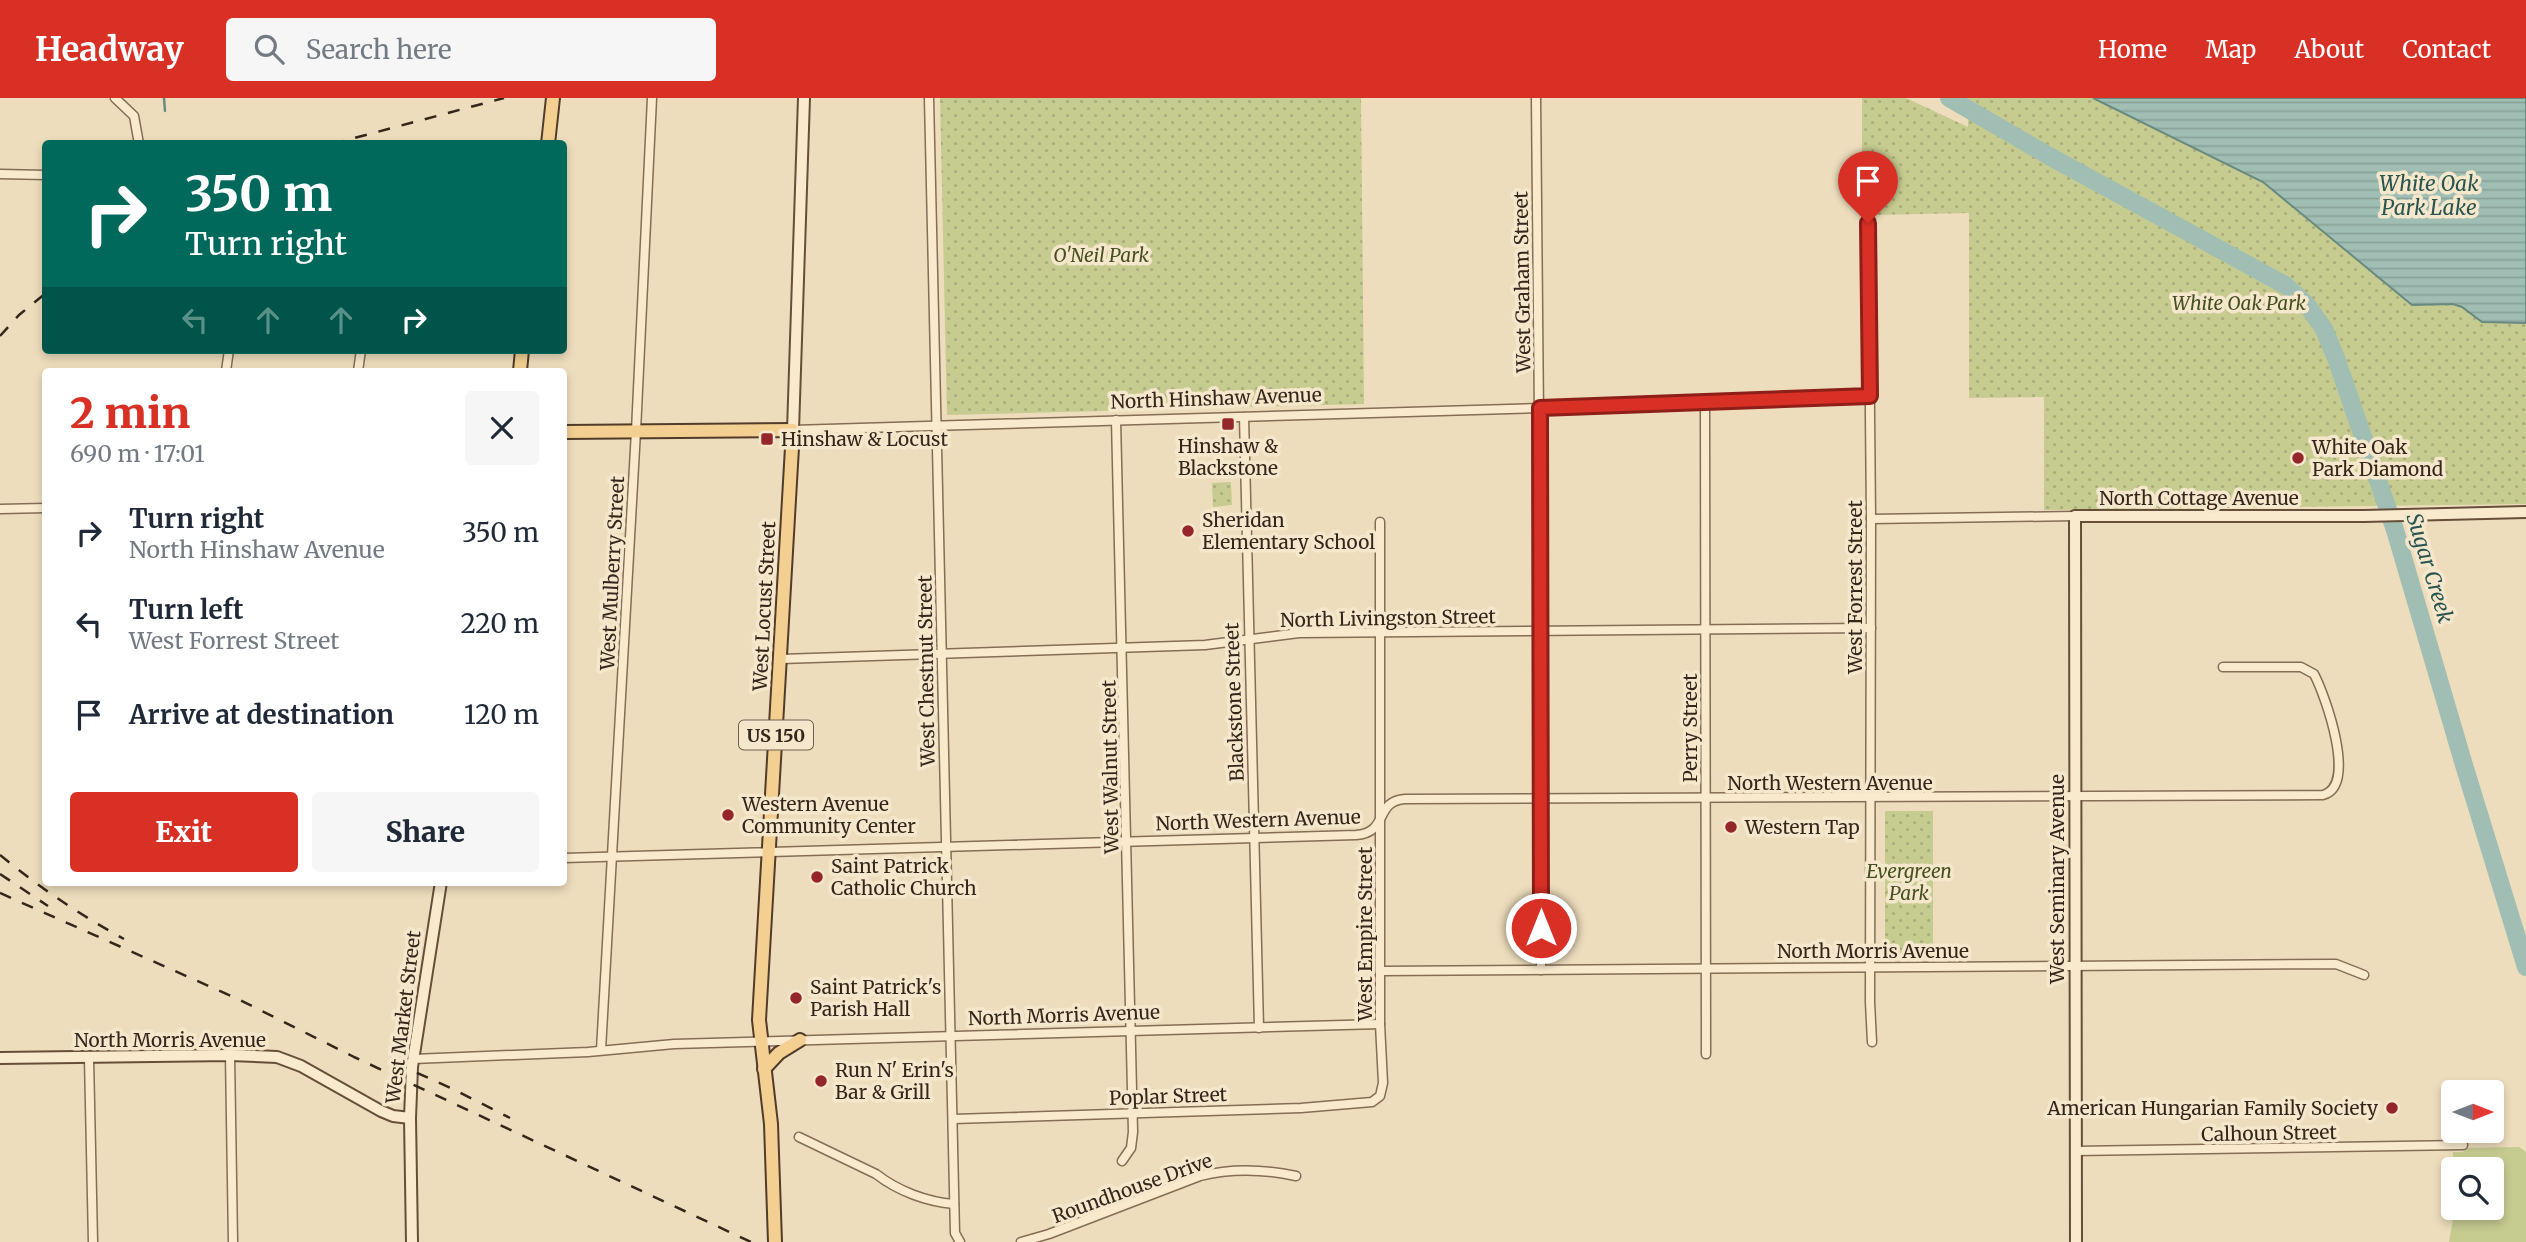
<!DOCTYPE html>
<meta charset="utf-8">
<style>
:root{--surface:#fff;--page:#f6f6f7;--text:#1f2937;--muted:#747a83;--accent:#d93025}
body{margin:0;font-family:Merriweather,serif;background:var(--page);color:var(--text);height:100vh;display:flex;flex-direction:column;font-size:26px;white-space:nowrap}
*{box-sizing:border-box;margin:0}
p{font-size:23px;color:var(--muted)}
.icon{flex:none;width:38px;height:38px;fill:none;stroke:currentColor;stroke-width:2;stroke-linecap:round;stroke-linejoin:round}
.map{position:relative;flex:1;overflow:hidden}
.sheet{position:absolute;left:42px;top:270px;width:525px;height:518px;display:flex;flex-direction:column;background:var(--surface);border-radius:7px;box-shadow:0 4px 10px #0003}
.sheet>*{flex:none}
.banner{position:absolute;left:42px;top:42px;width:525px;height:214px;border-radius:7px;box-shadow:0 4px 10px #0003;background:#00695c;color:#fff;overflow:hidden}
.needle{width:46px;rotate:90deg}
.controls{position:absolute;left:2441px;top:982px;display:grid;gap:14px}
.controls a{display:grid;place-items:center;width:63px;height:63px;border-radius:7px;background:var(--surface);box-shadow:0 4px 10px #0003;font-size:35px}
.pin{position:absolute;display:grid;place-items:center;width:60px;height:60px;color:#fff;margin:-72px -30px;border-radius:50% 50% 50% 0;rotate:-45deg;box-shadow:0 0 7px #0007}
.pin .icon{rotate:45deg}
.me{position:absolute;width:77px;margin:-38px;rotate:0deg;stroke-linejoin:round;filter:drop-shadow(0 0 5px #0008)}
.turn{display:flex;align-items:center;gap:24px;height:147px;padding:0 28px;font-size:32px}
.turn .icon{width:91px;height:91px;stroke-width:2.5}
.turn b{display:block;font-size:49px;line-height:60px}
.lanes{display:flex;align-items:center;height:66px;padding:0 28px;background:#0003;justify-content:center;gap:35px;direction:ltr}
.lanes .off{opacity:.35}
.round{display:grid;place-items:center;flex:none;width:74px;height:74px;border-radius:7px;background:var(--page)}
.summary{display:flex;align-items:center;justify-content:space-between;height:119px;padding:0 28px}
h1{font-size:42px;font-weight:800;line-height:52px;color:var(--accent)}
.cta{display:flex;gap:14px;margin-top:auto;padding:14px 28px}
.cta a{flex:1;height:80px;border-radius:7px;background:var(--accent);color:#fff;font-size:28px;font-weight:800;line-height:80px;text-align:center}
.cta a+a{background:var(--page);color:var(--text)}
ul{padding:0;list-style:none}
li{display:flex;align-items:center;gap:21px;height:91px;padding:0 28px}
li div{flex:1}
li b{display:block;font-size:26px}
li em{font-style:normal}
header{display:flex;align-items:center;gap:42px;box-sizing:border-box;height:98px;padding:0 35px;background:var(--accent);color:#fff}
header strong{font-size:33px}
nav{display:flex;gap:38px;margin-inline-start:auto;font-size:24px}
.search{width:490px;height:63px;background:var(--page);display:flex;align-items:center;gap:18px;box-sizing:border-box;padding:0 24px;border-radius:7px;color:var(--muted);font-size:26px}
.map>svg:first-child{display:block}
</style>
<header>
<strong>Headway</strong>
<div class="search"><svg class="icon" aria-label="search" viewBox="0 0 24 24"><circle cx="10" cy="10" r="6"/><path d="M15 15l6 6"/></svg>Search here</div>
<nav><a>Home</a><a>Map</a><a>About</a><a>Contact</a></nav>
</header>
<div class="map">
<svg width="2526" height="1144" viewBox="0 0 2526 1144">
<defs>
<pattern id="park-dots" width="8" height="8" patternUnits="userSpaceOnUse" patternTransform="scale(1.75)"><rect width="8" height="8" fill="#c6cb90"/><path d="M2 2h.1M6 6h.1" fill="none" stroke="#abae7c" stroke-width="1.8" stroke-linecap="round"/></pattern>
<pattern id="water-rules" width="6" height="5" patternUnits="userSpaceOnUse" patternTransform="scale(1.75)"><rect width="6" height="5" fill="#a0beb4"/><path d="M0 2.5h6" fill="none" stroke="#8aa39a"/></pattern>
</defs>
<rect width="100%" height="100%" fill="#edddbc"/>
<path fill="#c6cb90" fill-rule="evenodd" d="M2519 1049 2526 1054V1144H2449L2453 1121V1054H2463L2466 1050ZM2454 1071H2492V1110H2454Z"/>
<g fill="url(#park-dots)">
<path d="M940 0H1361L1364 306 947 317Z"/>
<path d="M1862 0H1906L1968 29V0H2526V406L2044 412V299L1969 300V115L1876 117V103L1862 102Z"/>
<path d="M1231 384 1232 407 1213 409 1212 385Z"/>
<rect x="1885" y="713" width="48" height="143"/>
</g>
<path fill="url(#water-rules)" stroke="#688b81" stroke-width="2" d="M2093 0H2526V225L2482 224 2462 209 2453 206 2412 207 2263 84Z"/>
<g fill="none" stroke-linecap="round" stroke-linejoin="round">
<g stroke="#688b81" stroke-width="2.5">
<path d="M164 0 165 13"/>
<path d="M2521 852 2526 854"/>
</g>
<path stroke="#a0beb4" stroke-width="18" d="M1949 0 2049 58 2285 187 2307 207 2324 231 2336 260 2395 432 2464 667 2526 869"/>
<defs>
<g id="street">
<path d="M115 0 134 18 139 46"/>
<path d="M929 0 955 1135 960 1144"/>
<path d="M1536 0 1541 533V872"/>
<path d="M0 76 46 77"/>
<path d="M1868 108 1871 421 1870 904 1872 944"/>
<path d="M226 273 229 252"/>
<path d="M358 273 361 252"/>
<path d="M1705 303 1706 956"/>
<path d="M1244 319 1259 930"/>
<path d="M1116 322 1133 1034 1131 1050 1122 1063"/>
<path d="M793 332 1540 310 1870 298"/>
<path d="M0 411 46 410"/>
<path d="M1871 421 2075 418"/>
<path d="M781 561 1205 547 1299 535 1871 530"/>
<path d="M564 760 1356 737C1389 735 1374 703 1405 701L2323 697C2358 688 2325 597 2314 576L2301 569H2223"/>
<path d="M1381 873 2336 866 2364 877"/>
<path d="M601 952 636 333 652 0"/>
<path d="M230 957 233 1144"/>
<path d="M89 960 93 1144"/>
<path d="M413 961 588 954 674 946 1380 926"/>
<path d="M953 1021 1301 1010 1372 1004 1380 998 1383 985 1380 926V424"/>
<path d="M799 1039 876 1076C898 1093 927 1104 954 1106"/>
<path d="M2075 1053 2463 1047"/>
<path d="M1021 1144 1049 1136 1200 1078C1232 1070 1263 1071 1296 1078"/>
</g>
<g id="secondary">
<path d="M793 332 804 0"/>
<path d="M0 960 230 957 277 959 301 968 381 1013 393 1018 410 1020"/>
<path d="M412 1144 410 1020 412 969 441 784"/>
<path d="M2076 1144 2075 418H2364L2526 414"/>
</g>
<g id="primary">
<path d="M548 46 553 0"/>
<path d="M520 273 522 252"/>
<path d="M564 334 793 332 759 922 771 1026 775 1144"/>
<path d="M764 971 779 955 800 942"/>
</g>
</defs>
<use href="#street" stroke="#856d56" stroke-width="11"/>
<use href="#secondary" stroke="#664e39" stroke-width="14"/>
<use href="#primary" stroke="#523b2a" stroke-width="16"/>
<use href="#street" stroke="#f9eace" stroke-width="8"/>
<use href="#secondary" stroke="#f9eace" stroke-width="10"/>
<use href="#primary" stroke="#f3d092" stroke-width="12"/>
<g stroke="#34261b" stroke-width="2.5" stroke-dasharray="12 12" stroke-linecap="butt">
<path d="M332 46 504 0"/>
<path d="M0 238 19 217 46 195"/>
<path d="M0 757C39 789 80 817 124 841"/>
<path d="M0 776 48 808"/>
<path d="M0 795 240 902 354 959 751 1144"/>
<path d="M395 965 453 991 510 1020"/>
</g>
</g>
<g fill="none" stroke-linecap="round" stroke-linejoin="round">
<defs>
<path id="route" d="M1541 830 1540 310 1870 298 1868 125"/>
</defs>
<use href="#route" stroke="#8d1f18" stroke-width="18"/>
<use href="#route" stroke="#d93025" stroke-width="12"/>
</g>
<g fill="#94262b" stroke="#f5e7cb" stroke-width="2.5">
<rect x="1221" y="319" width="14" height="14" rx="3.5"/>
<rect x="760" y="334" width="14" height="14" rx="3.5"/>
<circle cx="2298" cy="360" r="7"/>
<circle cx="1188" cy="433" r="7"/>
<circle cx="728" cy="717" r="7"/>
<circle cx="1731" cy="729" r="7"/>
<circle cx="817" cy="779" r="7"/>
<circle cx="796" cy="900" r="7"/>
<circle cx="821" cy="983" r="7"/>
<circle cx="2392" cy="1010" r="7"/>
</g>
<g text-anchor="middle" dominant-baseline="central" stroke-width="7" stroke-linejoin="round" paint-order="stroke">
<rect fill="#f5e7cb" stroke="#6e6050" stroke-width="2" x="739" y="622.5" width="74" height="29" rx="5"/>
<g font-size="18" font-weight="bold" fill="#34261b">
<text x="776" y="637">US 150</text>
</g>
<g font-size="19" font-style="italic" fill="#465021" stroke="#f5e7cb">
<text x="1101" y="157">O'Neil Park</text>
<text x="2239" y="205">White Oak Park</text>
<text x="1909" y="773">Evergreen<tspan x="1909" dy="22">Park</tspan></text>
</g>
<g font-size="19" fill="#34261b" stroke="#f5e7cb">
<text transform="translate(1522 184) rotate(-91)">West Graham Street</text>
<text transform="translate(1216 300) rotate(-2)">North Hinshaw Avenue</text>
<text x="2199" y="400">North Cottage Avenue</text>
<text transform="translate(612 475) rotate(-87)">West Mulberry Street</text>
<text transform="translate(1855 489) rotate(-90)">West Forrest Street</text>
<text transform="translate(764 508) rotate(-87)">West Locust Street</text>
<text transform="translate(1388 520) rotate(-1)">North Livingston Street</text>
<text transform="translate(926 573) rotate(-91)">West Chestnut Street</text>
<text transform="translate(1234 604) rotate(-92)">Blackstone Street</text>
<text transform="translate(1690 630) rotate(-90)">Perry Street</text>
<text transform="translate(1110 669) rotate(-91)">West Walnut Street</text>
<text x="1830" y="685">North Western Avenue</text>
<text transform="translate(1258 722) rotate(-2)">North Western Avenue</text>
<text transform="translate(2057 781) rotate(-90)">West Seminary Avenue</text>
<text transform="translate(1365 836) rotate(-90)">West Empire Street</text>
<text x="1873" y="853">North Morris Avenue</text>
<text transform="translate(1064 917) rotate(-2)">North Morris Avenue</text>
<text transform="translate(403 919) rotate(-83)">West Market Street</text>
<text x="170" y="942">North Morris Avenue</text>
<text transform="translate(1168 998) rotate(-2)">Poplar Street</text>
<text transform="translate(2269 1035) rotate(-1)">Calhoun Street</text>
<text transform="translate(1132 1090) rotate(-20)">Roundhouse Drive</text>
</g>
<g font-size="19" fill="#34261b" stroke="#f5e7cb" text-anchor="start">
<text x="781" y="341">Hinshaw &amp; Locust</text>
<text x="1228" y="348" text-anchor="middle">Hinshaw &amp;<tspan x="1228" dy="22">Blackstone</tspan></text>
<text x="2312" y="349">White Oak<tspan x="2312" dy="22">Park Diamond</tspan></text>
<text x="1202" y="422">Sheridan<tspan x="1202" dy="22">Elementary School</tspan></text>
<text x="742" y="706">Western Avenue<tspan x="742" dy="22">Community Center</tspan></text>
<text x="1745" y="729">Western Tap</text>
<text x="831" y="768">Saint Patrick<tspan x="831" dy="22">Catholic Church</tspan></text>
<text x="810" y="889">Saint Patrick's<tspan x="810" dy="22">Parish Hall</tspan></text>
<text x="835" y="972">Run N' Erin's<tspan x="835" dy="22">Bar &amp; Grill</tspan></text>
<text x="2378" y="1010" text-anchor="end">American Hungarian Family Society</text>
</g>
<g font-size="21" font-style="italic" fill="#29544f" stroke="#f5e7cb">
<text x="2429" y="85">White Oak<tspan x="2429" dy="24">Park Lake</tspan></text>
<text transform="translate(2430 470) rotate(73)">Sugar Creek</text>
</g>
</g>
</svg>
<div class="controls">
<a><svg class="needle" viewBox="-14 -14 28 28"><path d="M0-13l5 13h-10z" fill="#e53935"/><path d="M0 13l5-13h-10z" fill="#747a83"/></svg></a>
<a><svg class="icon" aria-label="search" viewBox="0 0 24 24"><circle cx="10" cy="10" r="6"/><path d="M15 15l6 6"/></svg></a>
</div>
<div class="pin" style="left:1868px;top:125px;background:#d93025"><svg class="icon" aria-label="arrive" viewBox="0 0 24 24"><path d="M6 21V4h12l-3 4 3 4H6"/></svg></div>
<svg class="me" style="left:1541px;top:830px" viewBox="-20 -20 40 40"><circle r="17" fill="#d93025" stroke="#fff" stroke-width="3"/><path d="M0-11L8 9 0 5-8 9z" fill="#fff"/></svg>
<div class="banner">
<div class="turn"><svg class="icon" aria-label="right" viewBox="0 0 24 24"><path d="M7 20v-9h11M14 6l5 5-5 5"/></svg><div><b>350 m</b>Turn right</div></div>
<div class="lanes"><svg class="icon off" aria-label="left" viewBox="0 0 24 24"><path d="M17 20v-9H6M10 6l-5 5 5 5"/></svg><svg class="icon off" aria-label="ahead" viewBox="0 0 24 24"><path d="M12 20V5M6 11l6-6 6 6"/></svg><svg class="icon off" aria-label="ahead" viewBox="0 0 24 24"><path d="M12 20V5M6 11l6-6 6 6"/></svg><svg class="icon" aria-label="right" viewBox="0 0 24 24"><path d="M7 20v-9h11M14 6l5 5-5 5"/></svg></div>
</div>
<section class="sheet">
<div class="summary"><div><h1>2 min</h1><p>690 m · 17:01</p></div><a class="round"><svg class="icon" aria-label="close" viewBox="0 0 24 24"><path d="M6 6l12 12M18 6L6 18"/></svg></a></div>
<ul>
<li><svg class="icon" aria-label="right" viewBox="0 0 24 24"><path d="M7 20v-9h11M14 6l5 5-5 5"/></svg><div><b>Turn right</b><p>North Hinshaw Avenue</p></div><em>350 m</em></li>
<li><svg class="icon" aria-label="left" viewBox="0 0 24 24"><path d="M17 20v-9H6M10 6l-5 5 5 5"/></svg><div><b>Turn left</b><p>West Forrest Street</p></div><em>220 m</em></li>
<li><svg class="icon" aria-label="arrive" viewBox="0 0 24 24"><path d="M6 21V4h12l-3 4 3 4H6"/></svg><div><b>Arrive at destination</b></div><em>120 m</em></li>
</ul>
<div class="cta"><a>Exit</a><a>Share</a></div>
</section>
</div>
